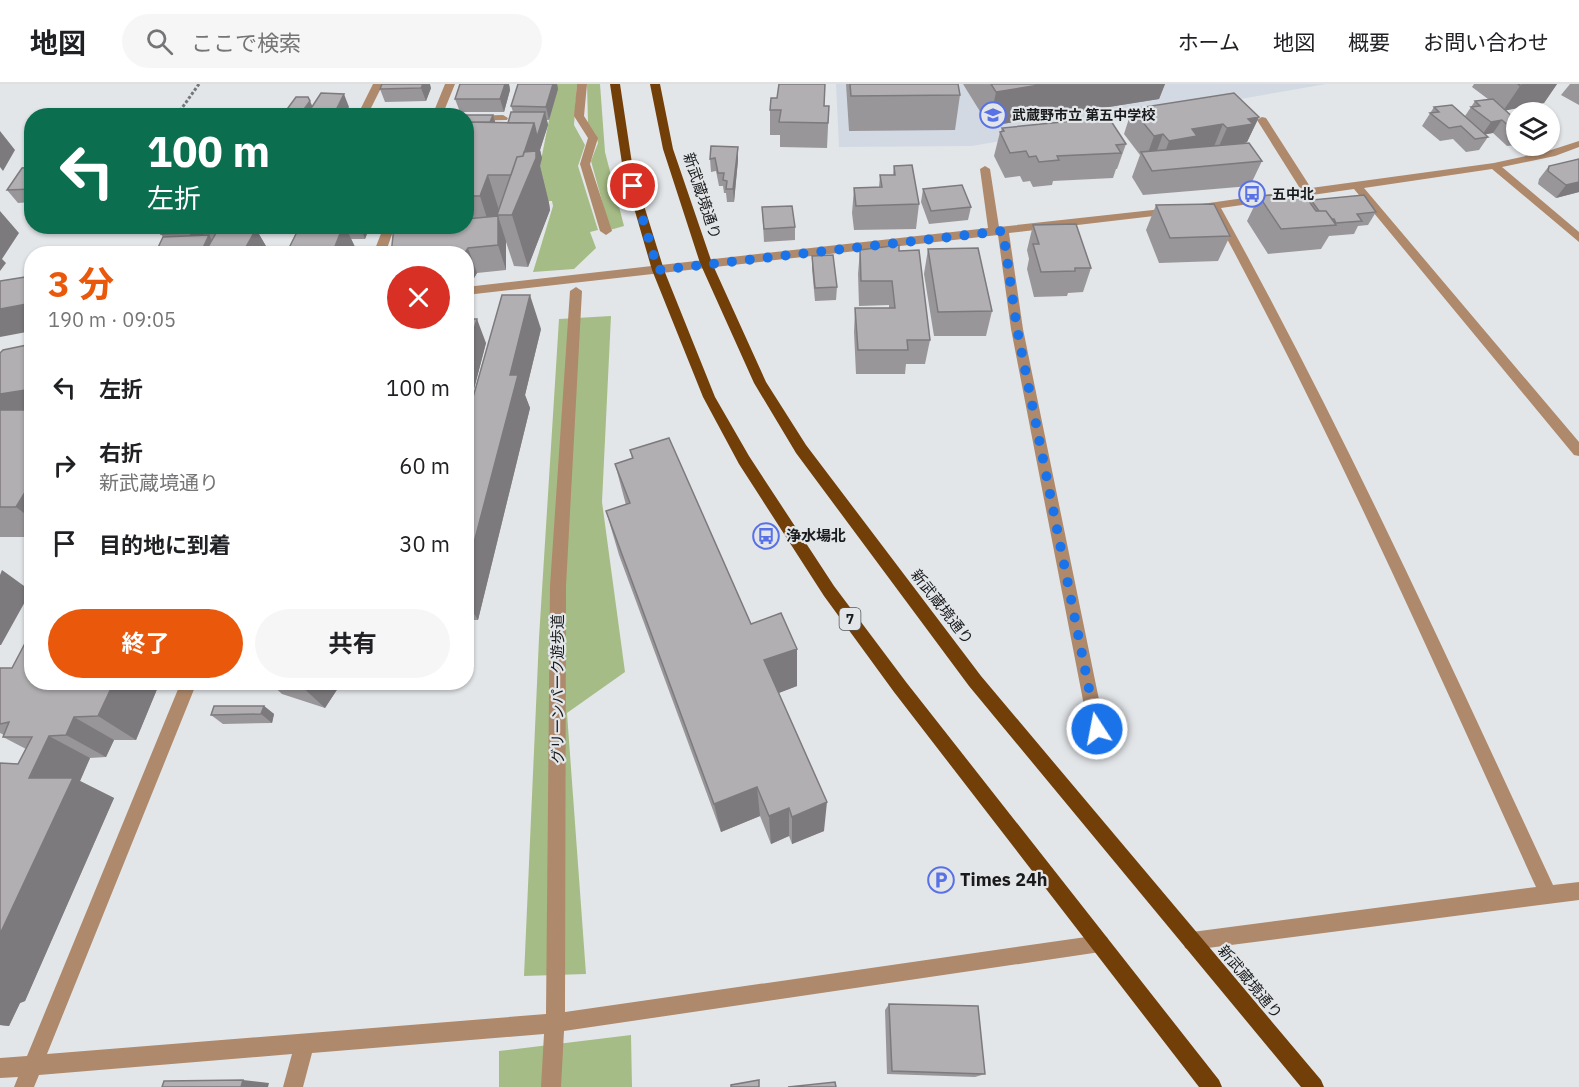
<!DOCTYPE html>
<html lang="ja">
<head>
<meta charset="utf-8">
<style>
  :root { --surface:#fff; --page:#f6f6f6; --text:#202124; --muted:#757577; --line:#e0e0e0; --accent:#ea580c }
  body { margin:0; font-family:"IBM Plex Sans","Noto Sans JP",sans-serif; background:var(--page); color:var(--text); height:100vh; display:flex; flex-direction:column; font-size:22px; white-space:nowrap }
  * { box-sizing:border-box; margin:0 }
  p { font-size:20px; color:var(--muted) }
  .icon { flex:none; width:33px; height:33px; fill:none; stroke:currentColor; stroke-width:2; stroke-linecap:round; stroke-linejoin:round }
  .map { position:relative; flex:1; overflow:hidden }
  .panel { position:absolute; left:24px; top:162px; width:450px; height:444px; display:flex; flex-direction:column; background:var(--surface); border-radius:24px; box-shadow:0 2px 4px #0004 }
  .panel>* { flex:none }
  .guide { position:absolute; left:24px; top:24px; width:450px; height:126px; border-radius:24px; box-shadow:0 2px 4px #0004; background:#0b6e4f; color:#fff; overflow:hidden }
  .buttons { position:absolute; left:1506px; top:18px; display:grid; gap:12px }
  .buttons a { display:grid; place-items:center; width:54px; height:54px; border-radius:50%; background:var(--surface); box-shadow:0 2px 4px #0004; font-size:30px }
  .pin { position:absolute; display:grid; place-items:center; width:51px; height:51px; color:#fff; margin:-26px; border:3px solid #fff; border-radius:50%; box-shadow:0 2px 6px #0007 }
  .me { position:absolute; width:66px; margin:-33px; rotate:349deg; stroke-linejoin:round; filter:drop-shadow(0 0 4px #0008) }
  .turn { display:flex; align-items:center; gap:21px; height:126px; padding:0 24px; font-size:27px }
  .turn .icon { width:78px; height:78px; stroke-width:2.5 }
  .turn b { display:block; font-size:42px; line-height:51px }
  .round { display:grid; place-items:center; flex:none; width:63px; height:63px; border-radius:32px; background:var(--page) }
  .head { display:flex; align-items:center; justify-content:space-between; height:102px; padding:0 24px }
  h1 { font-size:36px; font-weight:700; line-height:45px; color:var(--accent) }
  .cta { display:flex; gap:12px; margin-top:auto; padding:12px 24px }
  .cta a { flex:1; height:69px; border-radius:36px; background:var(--accent); color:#fff; font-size:24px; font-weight:700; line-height:69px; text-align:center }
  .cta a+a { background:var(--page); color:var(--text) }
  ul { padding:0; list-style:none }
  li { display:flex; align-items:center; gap:18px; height:78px; padding:0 24px }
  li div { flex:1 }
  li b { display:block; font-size:22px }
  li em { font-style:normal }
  header { display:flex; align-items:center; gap:36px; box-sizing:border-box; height:84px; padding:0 30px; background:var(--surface); border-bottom:2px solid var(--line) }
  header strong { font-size:28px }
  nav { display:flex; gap:33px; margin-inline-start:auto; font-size:21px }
  .search { width:420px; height:54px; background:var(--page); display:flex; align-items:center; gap:15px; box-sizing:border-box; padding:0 21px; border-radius:33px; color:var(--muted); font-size:22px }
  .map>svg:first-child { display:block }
</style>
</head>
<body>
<header>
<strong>地図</strong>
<div class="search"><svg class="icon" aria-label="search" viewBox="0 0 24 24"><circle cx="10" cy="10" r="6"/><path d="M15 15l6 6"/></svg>ここで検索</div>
<nav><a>ホーム</a><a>地図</a><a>概要</a><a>お問い合わせ</a></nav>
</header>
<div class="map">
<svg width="1579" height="1003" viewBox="0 0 1579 1003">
  <rect width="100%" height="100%" fill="#e3e6e9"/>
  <!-- built -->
  <path fill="#d2d9e3" d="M836 0H1326L972 62 839 63Z"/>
  <!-- green -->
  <path fill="#a6bc86" d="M556 0H577L574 41 585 61 578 82 598 146 590 148 596 164 574 185 533 188 553 122 552 117H533Z
    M587 0H600L605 68 624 142 610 146 591 77 598 59 596 51 588 39Z
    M611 232 602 418 625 588 567 629 586 890 524 892 539 554 559 235Z
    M631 951 632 1003H499V967Z"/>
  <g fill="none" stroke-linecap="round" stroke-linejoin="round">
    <!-- path -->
    <path stroke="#747678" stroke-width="3" stroke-dasharray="3 2" stroke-linecap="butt" d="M177 31 199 0"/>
    <!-- minor -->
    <path fill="#af896b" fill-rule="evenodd" d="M373 0H383L367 32H357Z
      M445 0H455L442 32H432Z
      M577 0H587L584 32 598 54 590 80 612 147 606 151 600 147 580 80 588 54 574 32Z
      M503 31 508 34 507 36 466 37V32H464Z
      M1262 33 1266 34 1311 104 1494 79 1548 67 1579 57V63L1555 72 1502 83 1579 148V158L1492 85 1364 104 1579 358V372L1574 371 1354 105 1221 124C1343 344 1447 573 1553 801L1579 798V816L1192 866 1185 864 1183 857 1185 850 1192 848 1536 803C1432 575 1331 346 1211 125L1195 127 1190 124 1195 121 1301 106 1257 36Z
      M985 82 990 85 999 143 1171 124 1177 127 1171 130 1009 149 1023 245 1105 645 1103 650 1080 666 1074 664 1072 658 1074 652 1088 642 1011 245 998 151 466 211V203L988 144 980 85Z
      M384 142H395L385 170H373Z
      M576 203 582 207 566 502 565 928 1100 851 1107 853 1109 860 1107 867 564 947 561 1003H541L544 950 312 969 303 1003H283L292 970 39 991 34 1003H14L18 993 0 994V974L27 972 181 598H197L47 970 546 930 550 502 570 207Z"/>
    <!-- major -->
    <path fill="#733f08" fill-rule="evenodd" d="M610 0H620L633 86 664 186 715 313 749 372 834 502 906 598 1219 996 1222 1003H1199L894 608 824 512 739 380 703 313 652 186 623 86Z
      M650 0H660L673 65 712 179 766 298 806 361 981 592 1321 996 1324 1003H1301L969 602 796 369 754 299 700 179 663 65Z"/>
  </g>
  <!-- wall -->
  <path fill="#99969a" d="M460 0H509L510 6 504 28H460L455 15Z
    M518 0H557L558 5 549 36H547L548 41 540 66 542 74 540 82 549 119 550 126 528 183 514 182 497 131 499 126 496 132H498L506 157V186L477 189 474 194 466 195V32L493 31 495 38 508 39 513 28 511 22Z
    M825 0 824 22H829L827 64 780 63V51H770V26L777 14Z
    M846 0H958L960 11 955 46 849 47Z
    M963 0H1165L1159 15 989 42Z
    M1474 0H1557L1544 19 1506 26 1516 36V61L1507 62 1493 49 1484 50 1488 53 1479 66 1466 68 1453 55 1440 57 1422 42 1434 23 1465 32 1475 17 1488 15 1472 3Z
    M1570 0H1579V21L1561 11Z
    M431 4 426 17 385 18 380 5Z
    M1132 25 1259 33 1247 58 1245 59 1262 77 1250 102 1143 111 1132 93 1140 71 1124 50Z
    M1002 44 1126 60 1117 85H1116L1113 94 1053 97 1052 101 1033 103 1030 97 1023 98 1020 92 1005 94 994 72 1000 48 1001 47Z
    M738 63V76L734 118H727L726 109H724L723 102H719L716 87 711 88 710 75Z
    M1579 75V108L1556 114 1538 100 1539 95 1549 82Z
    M894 82 919 120 916 145 854 146 852 129 854 104 879 103 880 91H893Z
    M32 83V118L18 119 7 106Z
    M923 105 971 123 968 136 929 140 921 118Z
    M1259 112 1310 118 1311 116 1376 128 1368 141 1358 142 1354 150 1329 152 1321 165 1268 170 1247 137Z
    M1156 121 1230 152 1218 177 1159 179 1146 146Z
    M762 123 795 143V156L764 158Z
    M1033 141 1091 184 1083 208 1068 209 1067 212 1034 213 1027 185 1029 175 1027 166Z
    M165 142H228L227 144 256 145 270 169 163 153 161 150Z
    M300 142H370L365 155H351L356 165Z
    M928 165 992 227 986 252H934L924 190Z
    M860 166 899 167 930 256 925 280H906L905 290H856L854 248 855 224H889V221L859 222 858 190Z
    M812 172 837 203 836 216 815 217 812 185Z
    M466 235 486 259 474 305H466Z
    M541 245 525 311 530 324 478 536H466V338Z
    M32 260V453H0V269Z
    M630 366 751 540 797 565V602L778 609 824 747 792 760 789 752 771 760 760 732 721 748 619 471 606 427 626 421 615 380 632 374Z
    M0 584 32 598H160L136 656H114L106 673 90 674 80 697 114 714 25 917 20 919 9 942 0 941V679L18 680 26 665 3 653 4 651 0 649Z
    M269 598H342L325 624 282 610Z
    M264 622 274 630 272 639 223 640 211 631Z
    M889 920 985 990 975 993 887 990 885 926Z"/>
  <!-- shaded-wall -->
  <path fill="#7d7a7d" d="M423 0H430L431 4 426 17 421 4Z
    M505 0H509L510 6 504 28 500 15Z
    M553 0H557L558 5 549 36 546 23Z
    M1045 0H1165L1159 15 989 42 996 8Z
    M1531 0H1557L1544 19 1503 27 1520 2Z
    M344 10 349 23 345 32H333Z
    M310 17 316 30 315 32H299Z
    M545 28 548 41 540 66 542 74 540 82 549 119 550 126 528 183 512 131 516 91 534 39Z
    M493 31 497 44 483 55Z
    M1259 33 1247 58 1216 69 1227 44 1248 35Z
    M1502 36 1493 49 1482 51 1491 38Z
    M1223 40 1213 65 1160 82 1169 57 1192 45Z
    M0 47 15 66 3 87 0 83Z
    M1163 50 1154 75 1145 77 1154 52Z
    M738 63V76L734 118 733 105Z
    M488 91 499 126 491 147 480 112Z
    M1579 98V108L1556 114 1566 101Z
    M0 127 19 149 2 175 6 179 0 187Z
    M498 132 506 157V186L498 161Z
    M193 142H208L202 143 205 148 197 162 189 149Z
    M228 142 222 156 214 143Z
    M343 142H345L356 165 354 170H332Z
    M360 142H370L365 155Z
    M256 145 270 169V170H242Z
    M209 151 217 164 214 170H200Z
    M468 164 477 189 474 194 466 174V170L465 169Z
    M530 211 541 245 525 311 530 324 478 536 466 517V489L510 291Z
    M32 219V247L0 253V225Z
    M477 235 486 259 474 305 466 286V274Z
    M32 305V333L0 338V310Z
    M32 397V435L16 423Z
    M2 486 31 507 1 561H0V491Z
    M797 565V602L766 614 764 576Z
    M114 598H160L136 656 98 632Z
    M299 598H342L325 624 298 599Z
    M264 622 274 630 272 639 261 630Z
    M74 633 114 656 106 673 66 651Z
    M49 652 90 674 80 697 114 714 25 917 20 919 9 942 0 941V850L29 694Z
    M757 703 760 732 721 748 714 720Z
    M827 718 824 747 792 760V733Z
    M789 724V752L771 760 769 732Z
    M243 996 269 999 268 1003H241Z"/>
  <!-- building -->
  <path fill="#b2afb3" stroke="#7d7a7d" stroke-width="1.5" d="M382 0H423L421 4 380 5Z
    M460 0H505L500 15H455Z
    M518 0H553L546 23 511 22Z
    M779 0H825L824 22H829L828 39 779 38 781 26H770L771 14H777Z
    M850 0H958L960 11 851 12Z
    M991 0H1045L996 8Z
    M1518 0H1531L1520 2Z
    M321 9 344 10 333 32H306Z
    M1234 9 1259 33 1248 35 1253 40 1227 44 1223 40 1192 45 1197 52 1169 57 1163 50 1154 52 1132 25Z
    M296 13H308L310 17 299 32H282Z
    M1493 15 1516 36V49L1502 36 1491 38 1471 23 1480 22 1475 17Z
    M1452 21 1488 53 1475 55 1461 42 1449 44 1430 29 1439 28 1434 23Z
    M511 28H545L537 53 534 39H508Z
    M64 29 63 32H45V31Z
    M239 30 274 31 238 32Z
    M451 31H493L490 38H466V32H451Z
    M1103 34 1106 37H1111L1126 60 1116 61 1121 69 1057 72 1059 76 1039 78 1036 72 1029 73 1026 67 1010 69 1000 48 1004 47 1002 44Z
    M466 38 534 39 523 72 517 73 511 91H488L480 112H466Z
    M1249 59 1262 77 1152 87 1141 68Z
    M711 62 738 63 733 105H726L727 97 723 96 724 89H718L715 74 710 75Z
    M536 67V74L512 131H497L517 73 523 72 524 68Z
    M1579 75V98L1566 101 1548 87 1549 82Z
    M912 81 919 120 856 122 854 104 882 103 880 91H895L894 82Z
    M32 83V105L7 106 22 84Z
    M962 101 971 123 931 127 923 105Z
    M1303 109 1316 127H1326L1336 141 1281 145 1259 112Z
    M1364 111 1376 128 1357 130 1362 137 1336 139 1334 135H1332L1326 127H1319L1311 116Z
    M1214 120 1230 152 1170 154 1156 121Z
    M792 122 795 143 764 145 762 123Z
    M498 132V161L468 164 464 170H391L394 143 466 142V135Z
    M1076 140 1091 184H1075V187L1041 188 1033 160H1039L1033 141Z
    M165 142H193L189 149 161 150Z
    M300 142H343L332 170H286Z
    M219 144 256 145 242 170H204Z
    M209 151 200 170H155L163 153Z
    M899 161V167L919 166 930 256H907L908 266H858L855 224H895L892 197H861L860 166Z
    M978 164 992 227 938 228 928 165Z
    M833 171 837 203 815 204 812 172Z
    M32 192V219L0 225V197Z
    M502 211H530L510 291H518L466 489V338Z
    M466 235H477L466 274Z
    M32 260V305L0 310V269L3 266Z
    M0 326H32V397L16 423H0Z
    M669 354 751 540 781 529 797 565 764 576 827 718 792 733 789 724 769 732 757 703 714 720 606 427 630 419 615 380 633 374 630 366Z
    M32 546V598H114L98 632 74 633 66 651 49 652 29 694H73L0 850V679L18 680 32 653H3L9 638 0 640V584H12Z
    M214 622H264L261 630 211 631Z
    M889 920 978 922 985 990 892 987Z
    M243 996 241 1003H162L164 997Z
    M759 996V1003H731V1001Z
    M835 998 836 1003H788Z"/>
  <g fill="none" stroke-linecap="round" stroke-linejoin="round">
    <!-- route -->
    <path stroke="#1a73e8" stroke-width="10" stroke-dasharray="0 18" d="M633 102 658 186 1003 147 1017 245 1097 645"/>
  </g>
  <!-- icons -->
  <defs>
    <g id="school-ring" transform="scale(1.35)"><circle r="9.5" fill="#e3e6e9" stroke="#5971e7" stroke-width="1.5"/><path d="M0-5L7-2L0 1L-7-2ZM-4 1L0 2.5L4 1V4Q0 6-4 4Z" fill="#5971e7"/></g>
    <g id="bus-ring" transform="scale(1.35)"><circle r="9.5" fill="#e3e6e9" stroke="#5971e7" stroke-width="1.5"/><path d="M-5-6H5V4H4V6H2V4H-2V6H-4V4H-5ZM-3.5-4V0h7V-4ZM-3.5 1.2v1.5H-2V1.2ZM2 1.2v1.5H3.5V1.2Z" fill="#5971e7"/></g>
    <g id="parking-ring" transform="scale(1.35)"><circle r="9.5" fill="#e3e6e9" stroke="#5971e7" stroke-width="1.5"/><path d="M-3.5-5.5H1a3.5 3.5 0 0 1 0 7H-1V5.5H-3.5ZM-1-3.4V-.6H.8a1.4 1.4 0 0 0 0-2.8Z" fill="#5971e7"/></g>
  </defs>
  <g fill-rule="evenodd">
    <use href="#school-ring" x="993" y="31"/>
    <use href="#bus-ring" x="1252" y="110"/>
    <use href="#bus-ring" x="766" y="452"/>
    <use href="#parking-ring" x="941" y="796"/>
  </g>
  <g text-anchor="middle" stroke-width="4.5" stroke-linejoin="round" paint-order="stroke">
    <!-- far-poi labels -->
    <g font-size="14" font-weight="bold" fill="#191a1b" stroke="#e3e6e9" text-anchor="start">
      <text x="1012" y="36">武蔵野市立 第五中学校</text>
      <text x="1272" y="115">五中北</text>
    </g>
    <!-- shield labels -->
    <rect fill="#e3e6e9" stroke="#565759" stroke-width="1.5" x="839.5" y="524" width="21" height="22" rx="4.5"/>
    <g font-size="14" font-weight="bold" fill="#191a1b">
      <text x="850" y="540">7</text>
    </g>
    <!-- street labels -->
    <g font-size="15" fill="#191a1b" stroke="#e3e6e9">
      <text transform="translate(702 112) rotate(72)" y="5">新武蔵境通り</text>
      <text transform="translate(942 523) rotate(52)" y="5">新武蔵境通り</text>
      <text transform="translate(558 605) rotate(-90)" y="5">グリーンパーク遊歩道</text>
      <text transform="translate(1250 898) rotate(50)" y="5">新武蔵境通り</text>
    </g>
    <!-- poi labels -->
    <g font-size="15" font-weight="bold" fill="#191a1b" stroke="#e3e6e9" text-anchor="start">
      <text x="786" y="457">浄水場北</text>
    </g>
    <!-- near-poi labels -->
    <g font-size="18" font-weight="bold" fill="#191a1b" stroke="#e3e6e9" text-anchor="start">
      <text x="960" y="802">Times 24h</text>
    </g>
  </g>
</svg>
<div class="buttons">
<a><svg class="icon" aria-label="layers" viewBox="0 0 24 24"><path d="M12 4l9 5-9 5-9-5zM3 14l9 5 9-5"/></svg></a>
</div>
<div class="pin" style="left:633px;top:102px;background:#d93025"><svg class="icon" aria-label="arrive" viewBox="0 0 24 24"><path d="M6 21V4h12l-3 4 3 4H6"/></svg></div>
<svg class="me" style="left:1097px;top:645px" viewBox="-20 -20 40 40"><circle r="17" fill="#1a73e8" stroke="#fff" stroke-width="3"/><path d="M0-11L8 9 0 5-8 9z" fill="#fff"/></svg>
<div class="guide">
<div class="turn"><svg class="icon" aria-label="left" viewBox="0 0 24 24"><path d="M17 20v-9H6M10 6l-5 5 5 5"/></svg><div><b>100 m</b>左折</div></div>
</div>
<section class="panel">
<div class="head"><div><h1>3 分</h1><p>190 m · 09:05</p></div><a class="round" style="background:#d93025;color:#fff"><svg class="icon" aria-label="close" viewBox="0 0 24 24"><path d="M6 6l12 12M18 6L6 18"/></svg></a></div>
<ul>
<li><svg class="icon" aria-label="left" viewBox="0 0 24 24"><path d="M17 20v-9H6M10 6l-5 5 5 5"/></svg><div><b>左折</b></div><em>100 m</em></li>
<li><svg class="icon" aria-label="right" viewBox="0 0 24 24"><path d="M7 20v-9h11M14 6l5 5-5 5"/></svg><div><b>右折</b><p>新武蔵境通り</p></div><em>60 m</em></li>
<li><svg class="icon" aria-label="arrive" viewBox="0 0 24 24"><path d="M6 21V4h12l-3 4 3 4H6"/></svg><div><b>目的地に到着</b></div><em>30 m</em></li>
</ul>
<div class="cta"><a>終了</a><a>共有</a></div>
</section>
</div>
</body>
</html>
